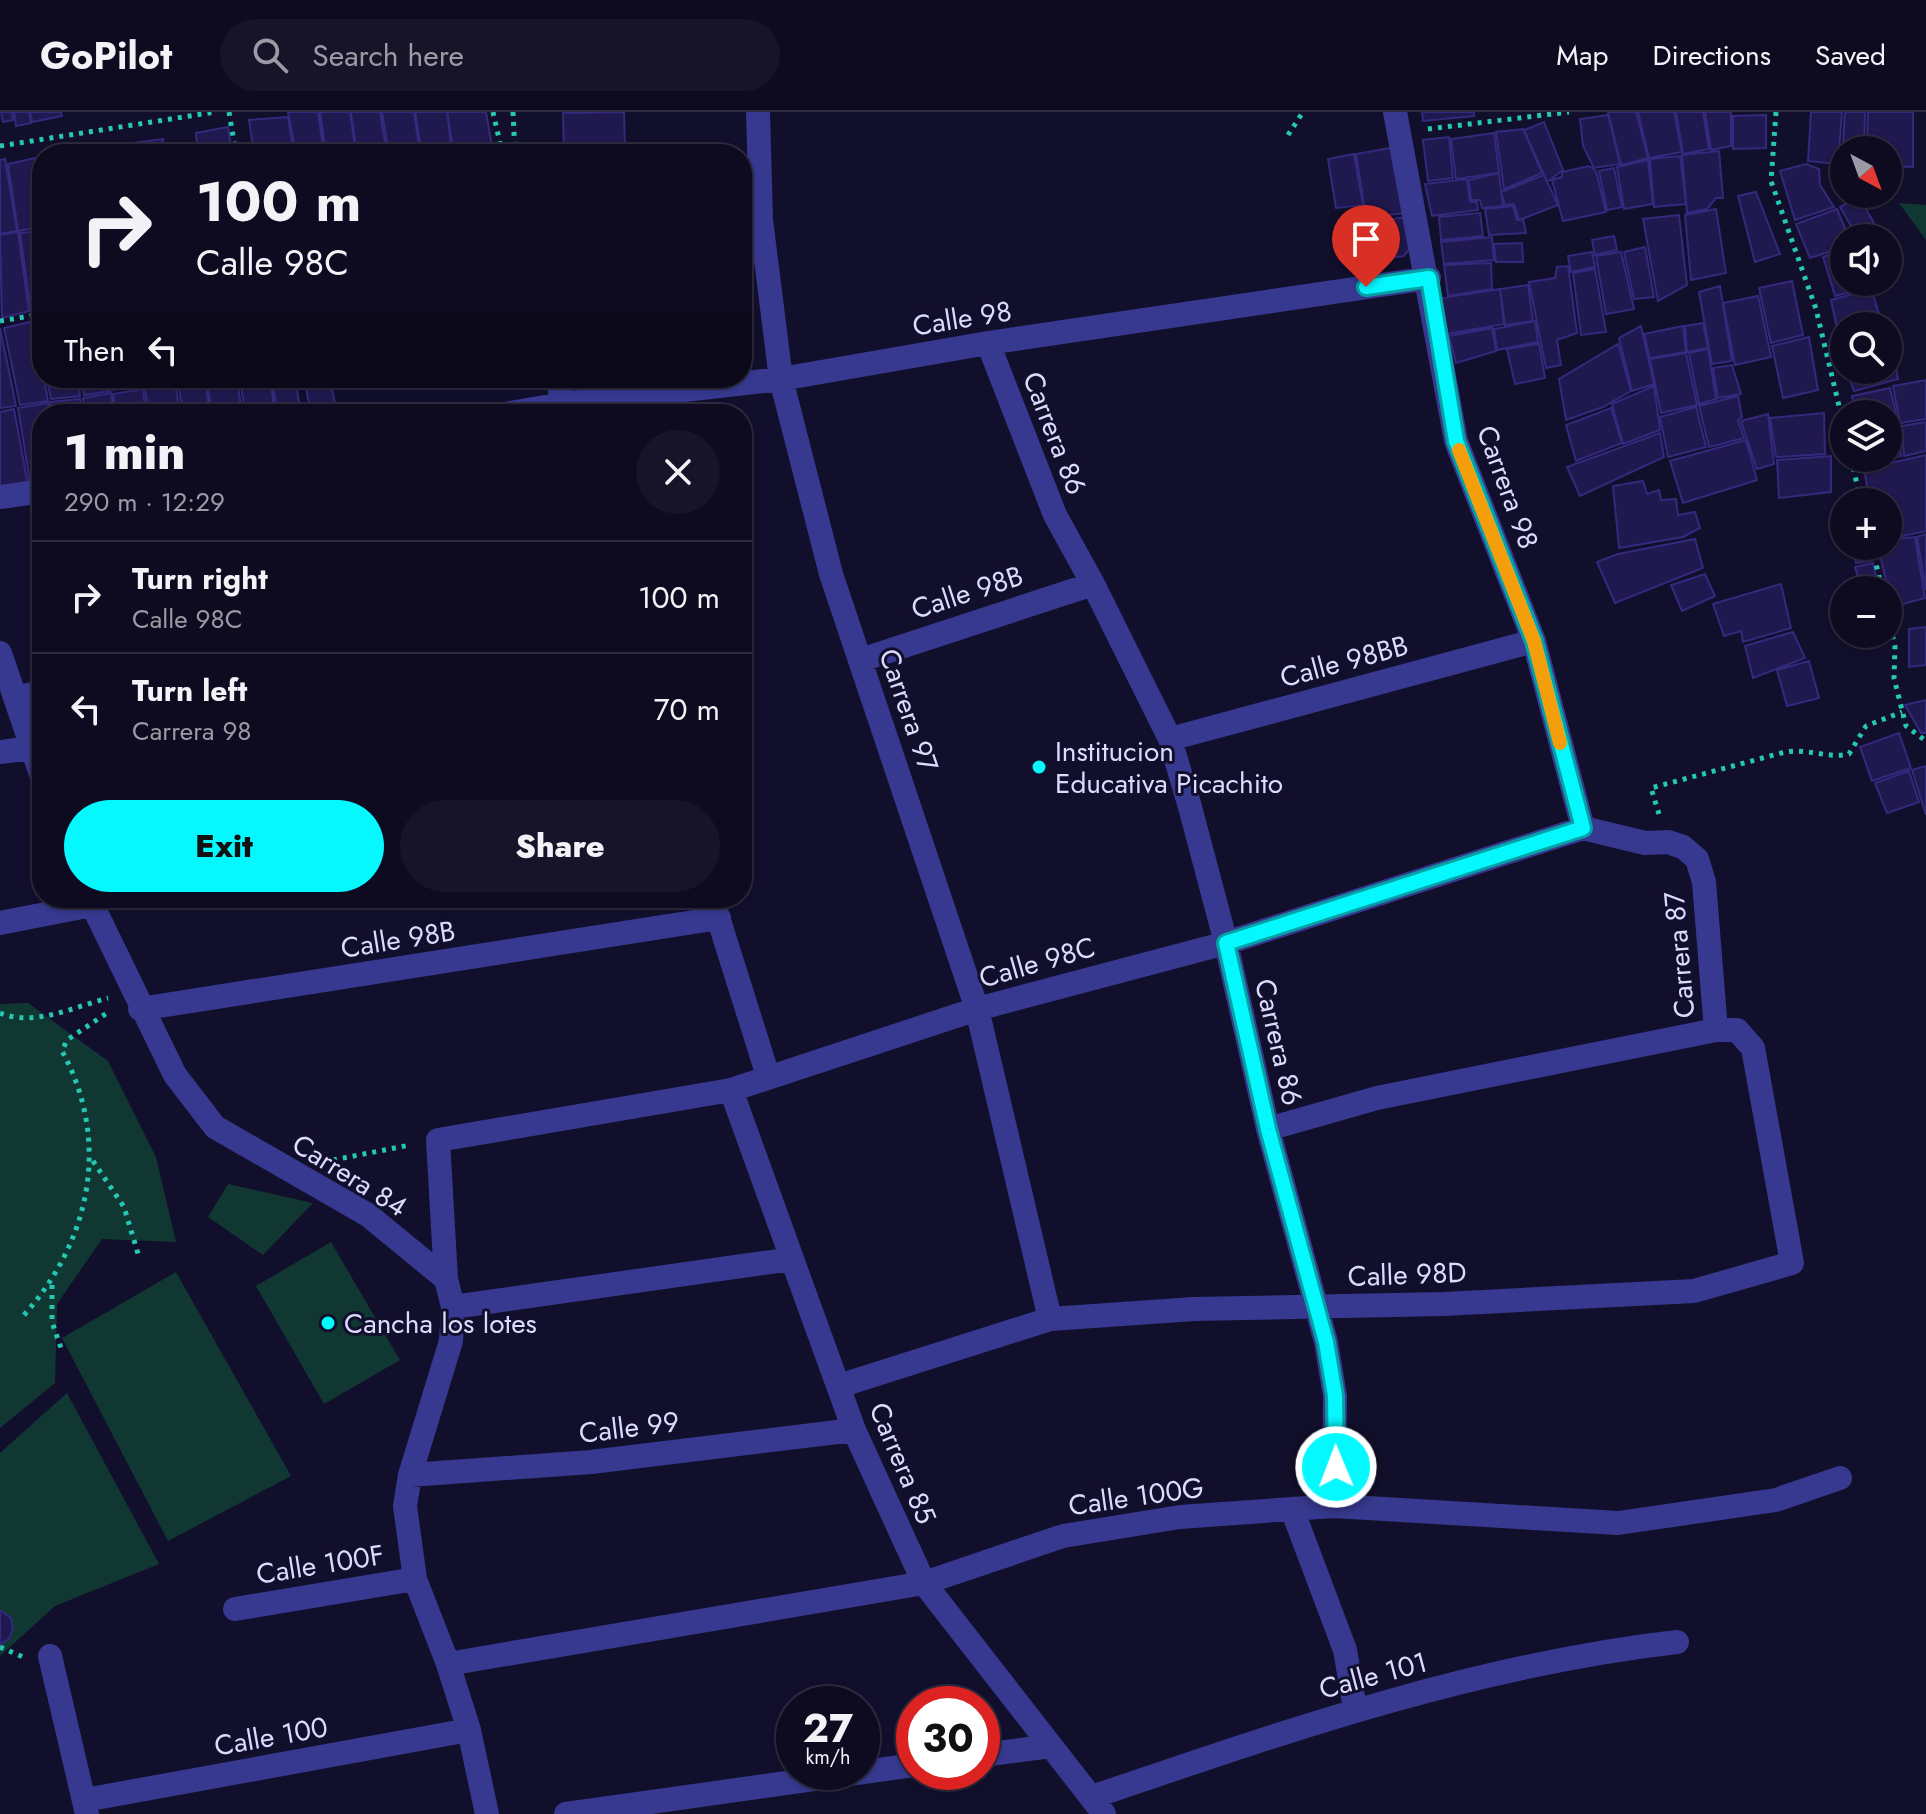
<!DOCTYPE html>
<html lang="en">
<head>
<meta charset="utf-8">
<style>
  :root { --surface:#0e0b21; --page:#17142a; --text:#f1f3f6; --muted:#9b9ba5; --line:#2e2b3f; --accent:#06f8ff }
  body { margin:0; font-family:Jost,sans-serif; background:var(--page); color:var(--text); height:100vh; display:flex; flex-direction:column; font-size:30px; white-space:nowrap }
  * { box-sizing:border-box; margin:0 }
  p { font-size:26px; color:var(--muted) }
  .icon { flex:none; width:44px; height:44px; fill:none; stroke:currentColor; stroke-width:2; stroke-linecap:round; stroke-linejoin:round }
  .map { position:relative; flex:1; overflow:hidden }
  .side { position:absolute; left:32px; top:292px; width:720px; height:504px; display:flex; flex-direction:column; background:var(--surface); border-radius:32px; box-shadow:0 2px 6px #0004,0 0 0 2px var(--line) }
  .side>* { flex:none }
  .banner { position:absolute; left:32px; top:32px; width:720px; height:244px; border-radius:32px; box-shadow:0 2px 6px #0004,0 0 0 2px var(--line); background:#0e0b21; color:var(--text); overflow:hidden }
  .needle { width:52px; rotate:139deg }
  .controls { position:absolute; left:1830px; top:24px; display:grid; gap:16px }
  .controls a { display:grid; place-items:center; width:72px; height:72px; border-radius:50%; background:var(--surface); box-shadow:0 2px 6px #0004,0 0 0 2px var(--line); font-size:40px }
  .speed { position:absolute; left:776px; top:1574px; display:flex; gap:16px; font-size:40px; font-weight:700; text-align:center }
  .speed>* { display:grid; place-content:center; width:104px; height:104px; border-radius:50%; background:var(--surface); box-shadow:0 2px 6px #0004,0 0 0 2px var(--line); line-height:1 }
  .speed small { font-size:20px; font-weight:400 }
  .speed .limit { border:12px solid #d22; background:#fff; color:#111 }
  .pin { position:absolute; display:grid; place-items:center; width:68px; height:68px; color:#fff; margin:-82px -34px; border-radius:50% 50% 50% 0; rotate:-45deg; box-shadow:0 0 8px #0007 }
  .pin .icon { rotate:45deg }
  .me { position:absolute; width:88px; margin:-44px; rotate:359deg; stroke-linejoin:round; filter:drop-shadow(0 0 6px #0008) }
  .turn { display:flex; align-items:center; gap:28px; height:168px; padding:0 32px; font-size:36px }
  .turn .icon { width:104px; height:104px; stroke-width:2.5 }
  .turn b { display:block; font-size:56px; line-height:68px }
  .then { display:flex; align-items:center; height:76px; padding:0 32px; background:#0003; gap:16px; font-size:30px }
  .round { display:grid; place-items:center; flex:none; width:84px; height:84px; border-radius:42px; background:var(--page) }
  .head { display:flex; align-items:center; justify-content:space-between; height:136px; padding:0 32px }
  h1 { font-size:48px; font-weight:800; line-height:60px }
  .primary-button { display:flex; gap:16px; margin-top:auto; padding:16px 32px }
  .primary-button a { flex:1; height:92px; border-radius:48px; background:var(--accent); color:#111; font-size:32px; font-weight:800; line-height:92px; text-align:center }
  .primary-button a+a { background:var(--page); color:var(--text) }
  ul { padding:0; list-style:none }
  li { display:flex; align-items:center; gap:24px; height:112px; padding:0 32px; border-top:2px solid var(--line) }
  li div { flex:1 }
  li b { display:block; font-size:30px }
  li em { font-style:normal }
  header { display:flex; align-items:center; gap:48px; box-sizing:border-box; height:112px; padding:0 40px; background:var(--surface); border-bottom:2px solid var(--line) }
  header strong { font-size:38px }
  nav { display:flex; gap:44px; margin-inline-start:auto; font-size:28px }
  .search { width:560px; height:72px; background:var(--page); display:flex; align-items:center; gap:20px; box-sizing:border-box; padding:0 28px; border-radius:44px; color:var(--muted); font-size:30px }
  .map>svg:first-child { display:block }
</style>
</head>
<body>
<header>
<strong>GoPilot</strong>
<div class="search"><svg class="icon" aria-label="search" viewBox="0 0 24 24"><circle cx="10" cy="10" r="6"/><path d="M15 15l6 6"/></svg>Search here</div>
<nav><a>Map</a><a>Directions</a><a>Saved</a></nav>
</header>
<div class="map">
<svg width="1926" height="1702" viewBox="0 0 1926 1702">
  <rect width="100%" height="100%" fill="#120f2c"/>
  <!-- green -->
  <path fill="#113733" d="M1899 91 1926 93V128Z
    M28 891 108 949 156 1045 176 1130 102 1127 57 1192 55 1271 0 1316V892Z
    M228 1072 313 1091 263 1143 208 1105Z
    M331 1130 400 1248 324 1292 256 1174Z
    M176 1160 291 1364 168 1429 62 1226Z
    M67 1281 159 1452 55 1494 0 1544V1341Z"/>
  <!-- building -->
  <path fill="#20194f" stroke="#34297d" stroke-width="2" d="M1 0H12L13 8 3 10Z
    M14 0H29L31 11 16 14Z
    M30 0H61L62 4 32 10Z
    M288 0H318L324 42H296Z
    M320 0H350L356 42H326Z
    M351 0H380L386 37 357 42Z
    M382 0H414L420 42H389Z
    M415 0H447L452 42H422Z
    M447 0H486L493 40 454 42Z
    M624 0 625 37 564 38 563 1Z
    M1422 0H1474V4L1423 9Z
    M1608 0H1636L1648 46 1621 53Z
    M1638 0H1674L1682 40 1649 46Z
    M1676 0H1703L1709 37 1683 42Z
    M1705 0H1731V34L1711 38Z
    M1811 0H1842L1838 52 1808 49Z
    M1845 0H1865L1864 38H1844V49L1842 48Z
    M1868 0H1913V55L1888 54V38H1867Z
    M1608 3 1620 52 1594 56 1583 34 1580 7Z
    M1766 3V36L1733 37V4Z
    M288 5 294 42H254L249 8Z
    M1544 10 1563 58 1547 70 1524 18Z
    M228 15 232 42H198L196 21Z
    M1523 17 1542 61 1504 77 1496 20Z
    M1494 21 1499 61 1456 67 1451 27Z
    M1449 25 1453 66 1428 69 1423 28Z
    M163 27 165 42H117L116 33Z
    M510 32 512 42H489L494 41V35Z
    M113 33 114 42H72V39Z
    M1396 35 1407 101 1366 105 1356 42Z
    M1719 39 1723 86H1716L1707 97 1687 101 1682 43Z
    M1354 42 1363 93 1336 96 1328 47Z
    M42 43V78L38 44Z
    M1680 44 1686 92 1654 95 1650 47Z
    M35 46 42 115 18 119 8 52Z
    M5 47 17 119 0 122V48Z
    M1648 48 1653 92 1624 97 1617 55Z
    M1806 52 1819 57 1820 73 1834 95 1795 108 1780 59Z
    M1589 54 1596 59 1606 100 1563 109 1552 68 1562 65V60Z
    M1614 56 1622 95 1607 98 1599 59Z
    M1499 61 1503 94 1482 96 1480 88H1471L1469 68Z
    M1544 63 1558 93 1519 108 1514 92 1505 93 1501 80Z
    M1467 67 1470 90H1477L1478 98 1432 104 1425 72Z
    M1756 80 1780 142 1755 150 1738 84Z
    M1859 85 1878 118 1865 126H1858L1840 95Z
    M1513 94 1517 108 1523 107 1526 121 1489 123 1485 97Z
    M1716 97 1726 161 1691 168 1685 103Z
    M1837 97 1849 126H1844V135L1810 146 1796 112Z
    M1480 101 1483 124 1441 128 1439 105Z
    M1679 103 1687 173 1658 189 1643 107Z
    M1406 105 1410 136 1404 144 1373 148 1368 110Z
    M42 119V197L31 199 20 121Z
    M18 120 29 199 2 206 0 123Z
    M1614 124 1617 138 1595 143 1592 128Z
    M1492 125 1494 148 1444 152 1441 130Z
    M1522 131 1523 150H1496L1494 132Z
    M1645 135 1654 185 1634 187 1624 140Z
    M1844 138V170H1867L1869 175 1835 184 1823 145Z
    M1592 140 1595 155 1571 160 1568 144Z
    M1621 140 1634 197 1606 202 1596 144Z
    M1491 151 1492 177 1448 184 1444 153Z
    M1568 154 1577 221 1557 228 1561 253 1546 256 1529 170 1555 166 1557 155Z
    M1595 157 1606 220 1581 223 1573 161Z
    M1792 169 1803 223 1771 231 1759 176Z
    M1528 173 1533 209 1505 213 1500 177Z
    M1720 174 1732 249 1712 252 1699 180Z
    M1500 177 1504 212 1447 222 1441 186Z
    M1871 177 1883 214H1844V224L1839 226 1831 188Z
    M1758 184 1771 245 1735 253 1723 191Z
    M34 209 48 289 20 293 4 216Z
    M42 209V240L36 210Z
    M1535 209 1538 230 1497 238 1494 217Z
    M1703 211 1708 236 1687 240 1685 214Z
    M1641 214 1654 272 1632 279 1619 226Z
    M1683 214 1686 240 1650 246 1644 222Z
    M0 216 16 294 0 296Z
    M1492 216 1496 239 1456 251 1449 224Z
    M1888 218 1894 240 1888 241Z
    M1809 225 1818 278 1783 286 1772 234Z
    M1844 227V253L1838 228Z
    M1539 232 1545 266 1515 272 1507 237Z
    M1618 232 1631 279 1603 295 1566 308 1559 267Z
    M1708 237 1716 287 1699 292 1689 241Z
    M1686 241 1697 293 1661 301 1650 247Z
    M1894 243 1898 267 1854 279 1846 258H1888V244Z
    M1732 253 1741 282 1718 286 1713 256Z
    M47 266H78L80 284 51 287Z
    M81 266H108L110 279 84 283Z
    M109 266H144L145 274 112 278Z
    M147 266H174L175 269 149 273Z
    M205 266 210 302H183L178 270Z
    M237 266 242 302H212L207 268Z
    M240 266H270L275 302H245Z
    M272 266H295L301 302H277Z
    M304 266H330L337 302H311Z
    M1926 268V307L1900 311 1893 274Z
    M175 272 180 302H149L145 277Z
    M1654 274 1660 318 1623 332 1612 292Z
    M1890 276 1898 310 1888 312V302H1856L1852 284Z
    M143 277 146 302H116L113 282Z
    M111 281 114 302H85L83 286Z
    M1738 284 1742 305 1738 308 1744 326 1709 335 1699 294Z
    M80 287 82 302H52L50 290Z
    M48 291 50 302H42V374L31 376 18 296Z
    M1696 295 1706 335 1668 345 1660 305Z
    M1611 296 1622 331 1576 349 1566 313Z
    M14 297 28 373 0 377V300Z
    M1824 301 1825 342 1776 345 1770 306Z
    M1768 302 1774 352 1757 357 1741 309Z
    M1926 310V339L1904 344 1902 314Z
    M1898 313 1901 344 1865 353 1864 346H1888V315Z
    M1660 321 1664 345 1580 384 1567 355Z
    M1746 328 1757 368 1683 391 1670 349Z
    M1926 343V419L1888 427V390L1869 385 1864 357Z
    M1831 344V380L1779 386 1777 348Z
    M1643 369 1647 382 1659 378 1661 388 1676 387 1678 403 1695 400 1700 416 1683 425 1619 436 1613 374Z
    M42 384V443L34 386Z
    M1926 422V478L1917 425Z
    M1915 425 1925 486 1892 495 1878 434H1888V428Z
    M1695 427 1703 456 1615 491 1597 450 1618 442Z
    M1852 434H1868L1871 449 1856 451Z
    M1873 451 1878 474 1862 478 1855 455Z
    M1705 462 1715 484 1682 499 1671 473Z
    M1781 472 1791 516 1743 530 1741 519 1724 524 1713 492Z
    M1844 487V518L1836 489Z
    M1926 515V553L1909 555V517Z
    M1793 520 1805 546 1753 566 1745 534Z
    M1809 549 1819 586 1787 594 1777 558Z
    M1926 588V621H1921L1905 593Z
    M1899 621 1911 656 1872 669 1860 635Z
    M1926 654V703L1912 658Z
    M1909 659 1919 690 1887 701 1875 671Z
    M0 1498 11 1506 13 1517 9 1527 0 1532Z"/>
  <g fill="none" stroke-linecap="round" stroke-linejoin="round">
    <!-- path -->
    <path stroke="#25c8b2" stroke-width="5" stroke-dasharray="4 6" stroke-linecap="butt" d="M229 0 236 42
      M493 0 500 31
      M513 0 515 42
      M1776 0 1771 69 1816 197 1844 315
      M1428 17 1569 0
      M1288 23 1303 0
      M0 34 215 0
      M0 209 42 202
      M1851 346 1861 390
      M1872 434 1882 478
      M1888 504 1895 535 1894 566 1906 614 1926 629
      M1659 702 1651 676 1785 640C1807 636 1829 647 1849 642L1866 614 1902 600
      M0 901C34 915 74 895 108 886
      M333 1048 410 1033
      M93 1049 124 1095 139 1145
      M52 1173V1210L61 1236
      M24 1203C91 1128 111 1029 62 939L67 928 110 899
      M0 1535 23 1545"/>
    <!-- street -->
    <path stroke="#36398f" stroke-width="24" d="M758 0 761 108 781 267 831 462 977 897 1050 1207
      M1395 0 1456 329 1534 529 1583 716
      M988 231 1055 403 1093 472 1170 627 1190 695 1226 831 1268 1017 1326 1230 1335 1284 1334 1394
      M557 266 565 302
      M505 302 562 292 781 267 988 231 1429 166
      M0 385 42 379
      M0 541 42 665
      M861 548 1093 472
      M15 586 42 580
      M1170 627 1534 529
      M0 640 31 636
      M89 786 175 963 215 1015 368 1103 446 1167 453 1195 451 1229 410 1363 405 1394 415 1467 448 1552 469 1618 487 1702
      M712 786 768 964
      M0 811 92 793
      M140 897 719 806
      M731 978 854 1318 924 1471 1104 1702
      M1268 1017 1377 986 1716 918
      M446 1167 438 1028 731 978 977 897 1226 831 1583 716 1645 731 1668 730 1683 735 1697 747 1704 770 1716 918H1737L1753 936 1792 1151 1694 1179 1443 1192 1194 1197 1050 1207 839 1274
      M453 1195 792 1147
      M410 1363 591 1350 854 1318
      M1292 1397 1345 1538 1355 1597
      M235 1497 415 1467
      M50 1544 87 1702
      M448 1552 924 1471 1063 1424 1180 1405 1334 1394 1618 1411 1776 1388 1840 1366
      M982 1643 1051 1634
      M1092 1685C1283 1620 1475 1553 1677 1530
      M85 1688 469 1618
      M566 1702 914 1653"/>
  </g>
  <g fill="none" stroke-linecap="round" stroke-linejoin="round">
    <!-- route casing -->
    <g stroke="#04a1a6" stroke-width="20">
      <path id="route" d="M1336 1355 1335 1284 1326 1230 1268 1017 1226 831 1583 716 1534 529 1456 329 1429 166 1366 175"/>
    </g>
    <!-- route -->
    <use href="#route" stroke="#06f8ff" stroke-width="14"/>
    <!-- slow -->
    <path stroke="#f59e0b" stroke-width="14" d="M1459 338 1534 529 1560 631"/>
  </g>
  <!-- markers -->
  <g fill="#06f8ff" stroke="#120f2c" stroke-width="3">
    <circle cx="1039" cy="655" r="8"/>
    <circle cx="328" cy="1211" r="8"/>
  </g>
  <g text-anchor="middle" stroke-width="6" stroke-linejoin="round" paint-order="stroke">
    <!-- street labels -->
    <g font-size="28" fill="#dcdaff" stroke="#120f2c">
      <text transform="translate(962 206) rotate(-9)" y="10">Calle 98</text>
      <text transform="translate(1055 321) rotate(69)" y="10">Carrera 86</text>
      <text transform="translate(1508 375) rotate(70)" y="10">Carrera 98</text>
      <text transform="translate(967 480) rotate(-18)" y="10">Calle 98B</text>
      <text transform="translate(1344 549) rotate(-15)" y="10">Calle 98BB</text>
      <text transform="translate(909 598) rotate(71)" y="10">Carrera 97</text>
      <text transform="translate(398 827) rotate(-9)" y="10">Calle 98B</text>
      <text transform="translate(1679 843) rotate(-95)" y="10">Carrera 87</text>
      <text transform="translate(1037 850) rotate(-16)" y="10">Calle 98C</text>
      <text transform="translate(1279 930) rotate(77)" y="10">Carrera 86</text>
      <text transform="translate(350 1063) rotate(32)" y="10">Carrera 84</text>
      <text transform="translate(1407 1162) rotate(-2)" y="10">Calle 98D</text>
      <text transform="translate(629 1315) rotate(-7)" y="10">Calle 99</text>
      <text transform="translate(903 1351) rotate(67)" y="10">Carrera 85</text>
      <text transform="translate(1136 1384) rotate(-8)" y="10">Calle 100G</text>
      <text transform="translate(320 1452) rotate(-9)" y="10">Calle 100F</text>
      <text transform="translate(1373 1563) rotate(-15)" y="10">Calle 101</text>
      <text transform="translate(271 1624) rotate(-10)" y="10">Calle 100</text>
    </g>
    <!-- poi labels -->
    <g font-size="28" fill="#dcdaff" stroke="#120f2c" text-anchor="start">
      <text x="1055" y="649">Institucion<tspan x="1055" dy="32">Educativa Picachito</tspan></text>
      <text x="344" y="1221">Cancha los lotes</text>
    </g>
  </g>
</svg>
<div class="controls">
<a><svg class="needle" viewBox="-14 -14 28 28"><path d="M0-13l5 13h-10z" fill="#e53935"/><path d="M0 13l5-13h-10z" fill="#9b9ba5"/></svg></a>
<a><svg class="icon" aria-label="sound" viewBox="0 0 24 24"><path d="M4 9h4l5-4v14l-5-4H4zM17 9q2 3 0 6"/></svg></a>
<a><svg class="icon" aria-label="search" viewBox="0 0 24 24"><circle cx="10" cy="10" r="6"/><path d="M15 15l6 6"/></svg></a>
<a><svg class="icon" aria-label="layers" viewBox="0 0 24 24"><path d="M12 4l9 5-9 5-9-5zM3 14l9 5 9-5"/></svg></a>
<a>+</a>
<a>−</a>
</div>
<div class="speed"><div>27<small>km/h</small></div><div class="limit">30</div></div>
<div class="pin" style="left:1366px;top:175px;background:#d93025"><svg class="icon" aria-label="arrive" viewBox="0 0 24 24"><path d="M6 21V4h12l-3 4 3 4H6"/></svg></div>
<svg class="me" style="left:1336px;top:1355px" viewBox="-20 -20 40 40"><circle r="17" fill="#06f8ff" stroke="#fff" stroke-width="3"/><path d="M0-11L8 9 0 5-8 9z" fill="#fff"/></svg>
<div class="banner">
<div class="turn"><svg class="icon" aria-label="right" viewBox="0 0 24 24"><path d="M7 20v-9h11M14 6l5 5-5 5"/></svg><div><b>100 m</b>Calle 98C</div></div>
<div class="then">Then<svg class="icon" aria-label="left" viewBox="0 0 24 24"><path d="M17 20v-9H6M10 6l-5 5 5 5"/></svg></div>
</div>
<section class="side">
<div class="head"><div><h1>1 min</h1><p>290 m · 12:29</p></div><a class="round"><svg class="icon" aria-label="close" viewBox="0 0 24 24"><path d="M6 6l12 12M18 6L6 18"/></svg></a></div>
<ul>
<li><svg class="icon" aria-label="right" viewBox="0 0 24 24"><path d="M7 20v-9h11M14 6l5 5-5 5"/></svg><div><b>Turn right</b><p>Calle 98C</p></div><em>100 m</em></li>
<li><svg class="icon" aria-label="left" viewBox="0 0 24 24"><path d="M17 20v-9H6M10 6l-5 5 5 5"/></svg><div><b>Turn left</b><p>Carrera 98</p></div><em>70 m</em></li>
</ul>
<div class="primary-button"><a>Exit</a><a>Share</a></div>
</section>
</div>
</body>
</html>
